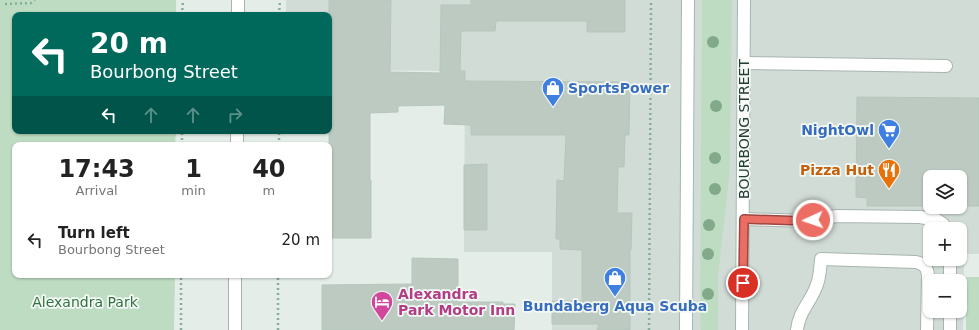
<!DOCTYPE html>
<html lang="en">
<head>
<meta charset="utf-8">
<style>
  :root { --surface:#fff; --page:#f2f2f2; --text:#222; --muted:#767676 }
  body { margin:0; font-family:"DejaVu Sans",sans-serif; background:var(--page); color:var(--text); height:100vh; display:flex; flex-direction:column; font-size:15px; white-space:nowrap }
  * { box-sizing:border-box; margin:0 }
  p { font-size:13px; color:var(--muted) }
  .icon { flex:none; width:22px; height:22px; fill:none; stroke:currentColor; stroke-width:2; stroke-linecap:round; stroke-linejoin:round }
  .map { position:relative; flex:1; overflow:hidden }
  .panel { position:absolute; left:12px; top:142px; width:320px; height:136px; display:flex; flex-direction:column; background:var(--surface); border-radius:8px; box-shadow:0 1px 3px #0004 }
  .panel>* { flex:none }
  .top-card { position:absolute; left:12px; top:12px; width:320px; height:122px; border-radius:8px; box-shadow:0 1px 3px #0004; background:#00695c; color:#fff; overflow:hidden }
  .tools { position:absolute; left:923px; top:170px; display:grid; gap:8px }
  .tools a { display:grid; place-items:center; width:44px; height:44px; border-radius:8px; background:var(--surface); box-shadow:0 1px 3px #0004; font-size:20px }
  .pin { position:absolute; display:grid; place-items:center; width:34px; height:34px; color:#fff; margin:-17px; border:2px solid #fff; border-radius:50%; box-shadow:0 1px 4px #0007 }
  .me { position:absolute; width:44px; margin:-22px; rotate:267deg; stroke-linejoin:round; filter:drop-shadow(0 0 3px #0008) }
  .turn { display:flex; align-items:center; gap:14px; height:84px; padding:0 12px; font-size:18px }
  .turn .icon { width:52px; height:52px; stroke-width:2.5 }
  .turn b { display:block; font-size:28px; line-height:34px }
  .lanes { display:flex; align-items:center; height:38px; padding:0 12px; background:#0003; justify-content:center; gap:20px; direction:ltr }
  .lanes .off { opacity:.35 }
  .eta { display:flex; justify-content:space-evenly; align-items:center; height:68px; text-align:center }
  .eta b { font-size:24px; font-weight:600; line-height:28px }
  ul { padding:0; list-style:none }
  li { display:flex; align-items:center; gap:12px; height:60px; padding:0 12px }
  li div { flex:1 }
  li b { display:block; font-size:15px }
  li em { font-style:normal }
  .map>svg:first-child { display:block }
</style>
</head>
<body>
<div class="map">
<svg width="979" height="330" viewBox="0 0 979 330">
  <rect width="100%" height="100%" fill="#e4ede7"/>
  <!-- built -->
  <path fill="#d2dcd6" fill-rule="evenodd" d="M286 0H979V254H964L963 330H552V252H464L465 71 329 70V15H286ZM930 177H960V207H930ZM930 229H960V259H930ZM930 281H960V311H930Z"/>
  <!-- green -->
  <path fill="#bedcc1" d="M0 0H176V15H15V131H176L175 145H15V275H175L174 330H0Z
    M702 0H732L730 155 729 178 718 276V330H701L700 309Z
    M966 277H979V330H966Z"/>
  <!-- building -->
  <path fill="#bccac2" stroke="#b6c6bd" d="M329 0H391L390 72 440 73 441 5H471V0H625V32H587V21H496L495 31H461L460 71H465V81L630 82 629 135H625L624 167H618L617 213H632L631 250H630V330H597L599 324H552V301H582V250L560 249V239H556L557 180 564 181 566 135H471V125L444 124 445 105 398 106V112L370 113V180H371V238H329Z
    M857 97 979 98V206H960V177H930V206H867V198L856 197Z
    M487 164V230H464V165Z
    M412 258 458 259V302H503V304H515L514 330H322V285L412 284Z"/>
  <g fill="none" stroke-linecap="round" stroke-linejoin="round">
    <!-- lane casing -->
    <g stroke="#a7b5ad" stroke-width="14">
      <path id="lane" d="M744 63 946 66
        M744 219 805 221 837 216 920 217 937 220 943 224 946 229
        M950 281V259
        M797 330C799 311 810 303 816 287 820 279 820 269 821 259L916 262C924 264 927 267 928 275L927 330
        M950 330V311"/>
    </g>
    <!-- street casing -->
    <g stroke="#a7b5ad" stroke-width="14">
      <path id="street" d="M238 15V0
        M237 145V131
        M235 330V275"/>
    </g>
    <!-- secondary casing -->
    <g stroke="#a2b8ad" stroke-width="14">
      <path id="secondary" d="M686 330 688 0
        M742 330 744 0"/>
    </g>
    <!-- path -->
    <path stroke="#86af9b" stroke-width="2.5" stroke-dasharray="2 3" stroke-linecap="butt" d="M5 4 31 3 35 0
      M182 15 183 0
      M279 15 280 0
      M182 145V131
      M279 145V131
      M181 330V275
      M278 330V275
      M649 330 651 0"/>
    <!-- lane -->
    <use href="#lane" stroke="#fff" stroke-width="12"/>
    <!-- street -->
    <use href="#street" stroke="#fff" stroke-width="12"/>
    <!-- secondary -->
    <use href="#secondary" stroke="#fff" stroke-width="12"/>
  </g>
  <!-- trees -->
  <g fill="#81a98a">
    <circle cx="713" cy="42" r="6"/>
    <circle cx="716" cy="106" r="6"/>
    <circle cx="715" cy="158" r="6"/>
    <circle cx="715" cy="189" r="6"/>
    <circle cx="709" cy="225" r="6"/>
    <circle cx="708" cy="254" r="6"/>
    <circle cx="708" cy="294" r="6"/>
  </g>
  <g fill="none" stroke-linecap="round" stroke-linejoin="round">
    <!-- route casing -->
    <g stroke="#994740" stroke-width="10">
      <path id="route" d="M743 283 744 219 805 221 813 220"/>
    </g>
    <!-- route -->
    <use href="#route" stroke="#eb6d63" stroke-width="7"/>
  </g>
  <!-- icons -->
  <defs>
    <g id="shop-pin" transform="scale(1.15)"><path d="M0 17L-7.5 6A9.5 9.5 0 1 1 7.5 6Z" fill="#3f7fe0" stroke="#f4f9f6"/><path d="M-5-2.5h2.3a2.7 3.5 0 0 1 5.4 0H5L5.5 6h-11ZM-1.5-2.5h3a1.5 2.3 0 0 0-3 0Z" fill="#fff"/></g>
    <g id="supermarket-pin" transform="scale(1.15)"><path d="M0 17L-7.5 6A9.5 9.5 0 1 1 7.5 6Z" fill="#3f7fe0" stroke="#f4f9f6"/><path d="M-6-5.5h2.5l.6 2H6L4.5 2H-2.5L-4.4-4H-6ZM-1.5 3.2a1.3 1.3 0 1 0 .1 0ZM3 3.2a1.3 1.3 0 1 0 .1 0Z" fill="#fff"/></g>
    <g id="restaurant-pin" transform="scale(1.15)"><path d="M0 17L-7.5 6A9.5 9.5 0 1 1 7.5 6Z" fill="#e8710a" stroke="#f4f9f6"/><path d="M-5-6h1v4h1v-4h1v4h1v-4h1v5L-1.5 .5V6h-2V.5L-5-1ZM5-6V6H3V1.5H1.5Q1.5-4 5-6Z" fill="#fff"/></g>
    <g id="hotel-pin" transform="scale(1.15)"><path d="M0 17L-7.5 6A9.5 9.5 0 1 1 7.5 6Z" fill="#d1479c" stroke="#f4f9f6"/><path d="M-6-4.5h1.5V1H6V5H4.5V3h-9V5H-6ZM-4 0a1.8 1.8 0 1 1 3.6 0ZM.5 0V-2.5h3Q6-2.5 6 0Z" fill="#fff"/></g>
  </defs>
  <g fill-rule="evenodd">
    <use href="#shop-pin" x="553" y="88"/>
    <use href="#supermarket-pin" x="889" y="130"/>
    <use href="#restaurant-pin" x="889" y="170"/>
    <use href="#shop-pin" x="615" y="278"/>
    <use href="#hotel-pin" x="382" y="302"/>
  </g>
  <g text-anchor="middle" stroke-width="3.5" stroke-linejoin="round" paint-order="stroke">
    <!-- shop labels -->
    <g font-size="14" font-weight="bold" fill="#366cbe" stroke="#f4f9f6" text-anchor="start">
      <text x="568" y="93">SportsPower</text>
      <text x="874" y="135" text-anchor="end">NightOwl</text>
      <text x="615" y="311" text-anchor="middle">Bundaberg Aqua Scuba</text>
    </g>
    <!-- street labels -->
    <g font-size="14" fill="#243d32" stroke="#f4f9f6">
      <text transform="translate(744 129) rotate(-90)" y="5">BOURBONG STREET</text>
    </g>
    <!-- food labels -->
    <g font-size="14" font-weight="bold" fill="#c56008" stroke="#f4f9f6" text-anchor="end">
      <text x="874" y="175">Pizza Hut</text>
    </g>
    <!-- hotel labels -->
    <g font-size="14" font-weight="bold" fill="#b23c85" stroke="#f4f9f6" text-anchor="start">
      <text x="398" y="299">Alexandra<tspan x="398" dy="16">Park Motor Inn</tspan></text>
    </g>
    <!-- park labels -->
    <g font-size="14" fill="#30723e" stroke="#f4f9f6">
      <text x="85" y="307">Alexandra Park</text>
    </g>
  </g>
</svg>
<div class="tools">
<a><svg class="icon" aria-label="layers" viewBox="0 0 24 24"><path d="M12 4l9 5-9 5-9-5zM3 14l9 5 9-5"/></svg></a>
<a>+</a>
<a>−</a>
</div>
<div class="pin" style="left:743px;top:283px;background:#d93025"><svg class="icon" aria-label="arrive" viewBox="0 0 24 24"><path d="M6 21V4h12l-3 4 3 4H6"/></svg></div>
<svg class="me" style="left:813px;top:220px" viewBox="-20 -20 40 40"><circle r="17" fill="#eb6d63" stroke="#fff" stroke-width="3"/><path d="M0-11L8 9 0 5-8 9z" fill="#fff"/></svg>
<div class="top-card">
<div class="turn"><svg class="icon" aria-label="left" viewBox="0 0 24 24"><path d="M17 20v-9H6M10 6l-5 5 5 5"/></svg><div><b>20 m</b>Bourbong Street</div></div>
<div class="lanes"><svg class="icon" aria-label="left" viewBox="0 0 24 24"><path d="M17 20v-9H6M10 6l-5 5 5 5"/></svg><svg class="icon off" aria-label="ahead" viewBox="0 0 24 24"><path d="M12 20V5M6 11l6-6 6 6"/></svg><svg class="icon off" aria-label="ahead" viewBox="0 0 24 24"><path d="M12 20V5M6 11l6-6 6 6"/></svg><svg class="icon off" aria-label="right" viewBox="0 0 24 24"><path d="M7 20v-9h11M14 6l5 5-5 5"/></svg></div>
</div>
<section class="panel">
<div class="eta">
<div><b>17:43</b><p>Arrival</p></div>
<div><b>1</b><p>min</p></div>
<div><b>40</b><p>m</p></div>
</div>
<ul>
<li><svg class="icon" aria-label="left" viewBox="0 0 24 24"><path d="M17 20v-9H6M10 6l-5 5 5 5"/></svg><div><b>Turn left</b><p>Bourbong Street</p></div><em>20 m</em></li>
</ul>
</section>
</div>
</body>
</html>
